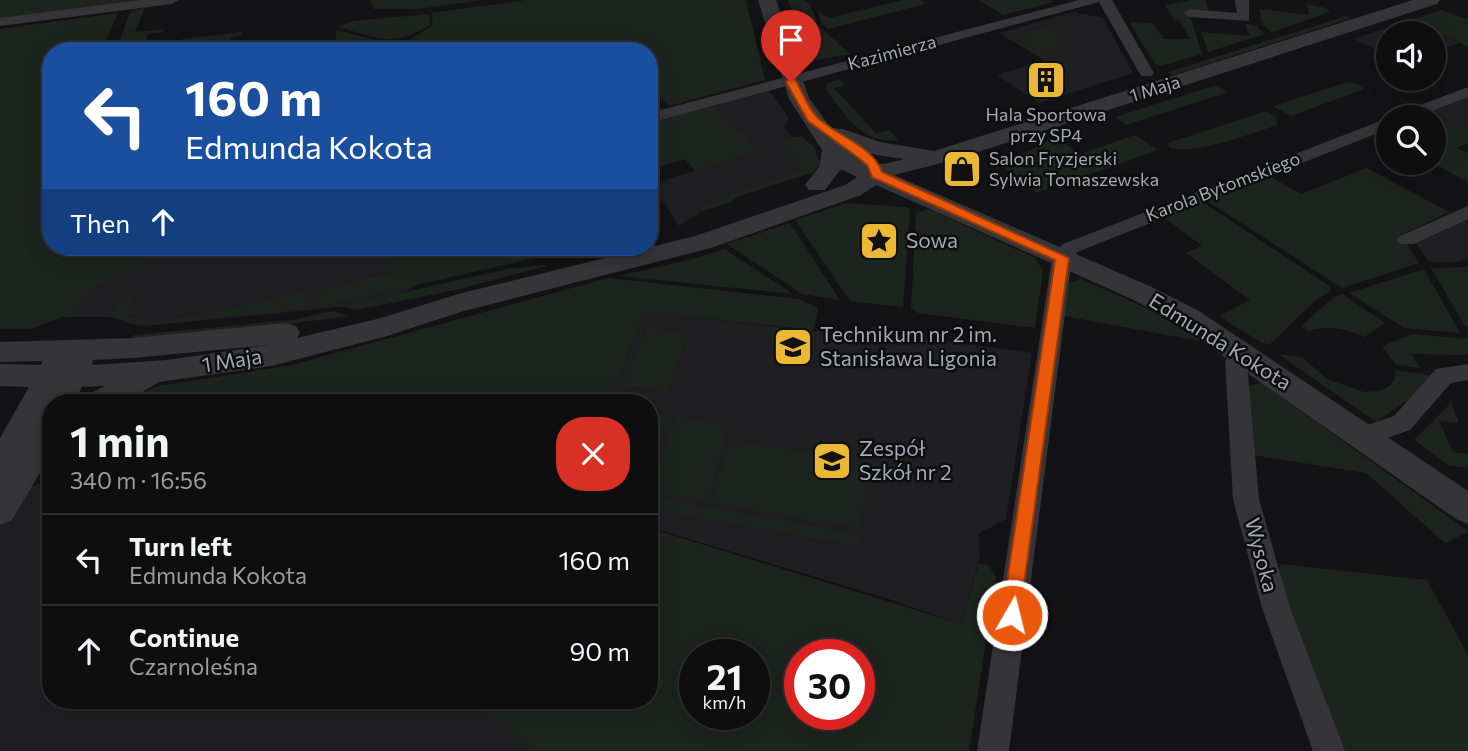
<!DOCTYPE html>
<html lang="en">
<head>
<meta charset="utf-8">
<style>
  :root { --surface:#0e0e0f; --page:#1c1c1d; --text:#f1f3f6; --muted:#9b9c9e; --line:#2e2e2f }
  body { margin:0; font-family:Commissioner,sans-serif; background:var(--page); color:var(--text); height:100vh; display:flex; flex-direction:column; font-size:26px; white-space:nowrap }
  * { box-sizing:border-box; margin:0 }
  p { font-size:23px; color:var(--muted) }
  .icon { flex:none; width:38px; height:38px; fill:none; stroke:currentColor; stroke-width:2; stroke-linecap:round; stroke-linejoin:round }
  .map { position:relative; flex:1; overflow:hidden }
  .panel { position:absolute; left:42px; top:394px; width:616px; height:315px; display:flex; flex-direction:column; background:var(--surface); border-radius:28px; box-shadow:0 4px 18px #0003,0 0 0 2px var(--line) }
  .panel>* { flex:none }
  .hud { position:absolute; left:42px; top:42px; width:616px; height:214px; border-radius:28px; box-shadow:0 4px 18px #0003,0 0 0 2px var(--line); background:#1a4fa0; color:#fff; overflow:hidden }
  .fabs { position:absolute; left:1376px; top:21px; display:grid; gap:14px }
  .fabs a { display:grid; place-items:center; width:70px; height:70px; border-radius:50%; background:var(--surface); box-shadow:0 4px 18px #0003,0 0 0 2px var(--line); font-size:35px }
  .speed { position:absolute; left:679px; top:639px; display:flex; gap:14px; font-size:35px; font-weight:700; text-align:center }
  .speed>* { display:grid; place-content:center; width:91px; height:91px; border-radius:50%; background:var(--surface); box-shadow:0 4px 18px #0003,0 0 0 2px var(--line); line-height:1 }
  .speed small { font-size:18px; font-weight:400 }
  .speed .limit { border:10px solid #d22; background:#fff; color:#111 }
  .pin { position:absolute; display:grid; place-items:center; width:60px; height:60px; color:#fff; margin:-72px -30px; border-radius:50% 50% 50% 0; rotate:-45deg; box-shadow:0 0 7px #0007 }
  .pin .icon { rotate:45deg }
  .me { position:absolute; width:77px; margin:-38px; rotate:8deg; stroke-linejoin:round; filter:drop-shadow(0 0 5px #0008) }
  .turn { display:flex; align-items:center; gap:24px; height:147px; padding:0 28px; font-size:32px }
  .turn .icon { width:91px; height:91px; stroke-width:2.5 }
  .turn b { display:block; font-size:49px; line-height:60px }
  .then { display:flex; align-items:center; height:66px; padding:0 28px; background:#0003; gap:14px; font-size:26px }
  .round { display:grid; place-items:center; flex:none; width:74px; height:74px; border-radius:28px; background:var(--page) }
  .overview { display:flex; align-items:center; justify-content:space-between; height:119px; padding:0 28px }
  h1 { font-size:42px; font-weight:700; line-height:52px }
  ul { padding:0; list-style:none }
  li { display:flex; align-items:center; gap:21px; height:91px; padding:0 28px; border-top:2px solid var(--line) }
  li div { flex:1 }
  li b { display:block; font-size:26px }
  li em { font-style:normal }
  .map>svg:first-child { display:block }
</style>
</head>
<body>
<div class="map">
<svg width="1468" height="751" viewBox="0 0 1468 751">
  <rect width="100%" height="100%" fill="#131214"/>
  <!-- built -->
  <path fill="#1f1f21" d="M1074 12 1103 18 1133 73 1039 103 997 75 1044 60 999 33Z
    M1407 21 1460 43 1433 52V33H1388V54L1353 39Z
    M769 90 789 118 784 127 792 136 785 138 783 146 799 162V168L791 174 698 208 701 212 679 226 651 184 757 152 748 138 711 105Z
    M1468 96V132L1427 112Z
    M1468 218V258L1457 262H1429L1415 242Z
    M161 247H408L416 286 389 299 340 307 145 326 130 324 115 317H62L82 289Z
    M644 312 844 334 845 329 867 330 875 327 929 339 1032 353 1006 519 978 534 980 557 961 624 886 598 649 527V402H610Z
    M51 479V700H467L536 751H0V521L27 488Z"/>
  <!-- green -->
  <path fill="#1d241e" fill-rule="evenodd" d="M0 0H152L0 19Z
    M370 0H476L477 1 418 9H374Z
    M526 0H746L765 80 669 106 649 88V51H593L602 47 598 41 573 51H392L433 25 431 13Z
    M788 0H804L810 5 818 25 850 54 816 60 795 22Z
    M902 0H922L925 4 828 29 821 23 818 11 829 18Z
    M978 0H1050L1054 2 1004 15Z
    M1191 0H1206L1208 10 1188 9 1202 54 1161 66 1155 64 1129 22 1153 23 1163 39H1190L1179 20H1174L1165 5Z
    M1307 4 1326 8 1330 12 1272 32 1263 25 1259 9 1309 15Z
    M145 7 135 32 164 29 163 32 148 34 146 40 118 45 130 13Z
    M1441 10 1468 20V46L1407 21Z
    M118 13 102 51H51V247H182L97 285 71 317H62L31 329H0V29Z
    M429 14 430 25C391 48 380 38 338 27L352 21Z
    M1346 16 1351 18 1173 75 1168 72Z
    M1056 24 1057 46 1039 52 1015 37Z
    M1245 24 1254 25 1265 34 1208 52 1201 32 1250 36Z
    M336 30 384 42 406 40 389 51H335Z
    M242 32 241 36 231 37 229 46 212 51H179L182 39Z
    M839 79 845 85 834 88 876 133 889 130 899 140C862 145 845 114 825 89L828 83Z
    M1348 82 1358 84 1364 89 1291 116 1273 106Z
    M1216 85 1228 92 1126 125 1115 117Z
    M711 105 748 138 757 152 695 171 685 159 649 170V121Z
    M1266 111 1276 117 1277 125C1254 133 1189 157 1169 147L1168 143Z
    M1427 112 1468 132V143L1457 148 1468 154V182L1432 163 1433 117H1414Z
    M1135 135 1158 150 1037 193 990 158C1013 163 1035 147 1055 137L1080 154Z
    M787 137H802L814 147 820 163 814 172 737 197 731 202 701 212 698 207 798 170 799 162 783 146 784 140Z
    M1367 168 1449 212 1401 235 1419 263 1342 288 1204 199 1268 175 1301 194Z
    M1201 201 1331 287 1330 291 1315 301 1269 345 1260 342 1219 316 1250 300 1186 253 1202 246 1162 216Z
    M847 203 906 207 910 210 903 307 850 301 795 220Z
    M929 209 1035 258 1043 271 1035 328 918 313 911 308 916 213Z
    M790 223 840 300 802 294 727 244Z
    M386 247H585L317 307V300L322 298 321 290 391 274Z
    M724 249 793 294 618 276 696 258Z
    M543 265 547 266 456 290 356 310 342 306 512 268Z
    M1468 267V331L1431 268Z
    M1424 269 1460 333 1404 328 1349 293Z
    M608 278 798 299 818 308 814 330 644 312 610 402H119L158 386 292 365Z
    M1081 279 1151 310 1205 342 1064 316 1067 283Z
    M137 285 139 286 126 311 128 317C157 331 269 299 303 291L306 308 145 326 111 317 125 294Z
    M1342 294 1385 323 1364 337C1347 329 1328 325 1309 331L1301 326 1333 298Z
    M333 311 350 316 272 326 131 339 134 335 292 320Z
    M647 328 688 334 667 392 624 385Z
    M1413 334 1468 339V355L1411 354 1420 368 1395 364 1382 346Z
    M1278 354 1302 357 1327 379 1364 392 1379 391 1390 386 1395 379V370L1437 376 1426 387 1376 422Z
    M1261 382 1468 531V532L1445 543 1366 473 1252 455 1248 387Z
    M1451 403 1459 423 1439 421 1453 452 1468 454V468L1448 465 1414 440Z
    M649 412 671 415 649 482Z
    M677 416 728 425 708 501 652 491Z
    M730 440 868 463 860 528 713 503Z
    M649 497 861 535 860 546 649 509Z
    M649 528 961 624 979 563 989 566 996 577 969 751H535L464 700H649ZM695 654H754V714H695ZM800 654H859V714H800Z
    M1281 564 1427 580 1468 655V751H1341L1279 583 1278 571Z"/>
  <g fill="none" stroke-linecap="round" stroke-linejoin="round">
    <!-- minor -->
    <path fill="#343439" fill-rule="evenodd" d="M141 0H179L172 4 0 26V18Z
      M1079 0H1112L1154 73 1151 76H1141L1099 2 649 123V113Z
      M1235 0H1249V21L1190 17 1183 13 1190 9 1237 13Z
      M1468 87V97L1416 117H1394L1396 114Z
      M1388 118V129L1077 252 1072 259 1009 751H977L1052 258 1063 244Z
      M1468 206V219L1414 244H1400L1397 240 1400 236Z
      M1244 345 1252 347 1255 353 1247 363 1259 499 1290 608 1345 751H1313L1262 608 1233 499 1225 361 1236 347Z
      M1468 364V380L1451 383 1410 430 1364 446 1355 443 1352 436 1355 429 1394 416 1436 369Z"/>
    <!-- tertiary -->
    <path fill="#343439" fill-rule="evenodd" d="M758 0H776L809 98 831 128 843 129 880 142 934 151 1413 0H1440L1437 4 950 161 894 175 1154 288 1199 311 1468 491V524L1456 519 1179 325 1134 300 876 185 861 195 711 248 464 311 384 337 271 366 159 382 126 402H85L89 394 105 386 82 387 75 402H51V411L48 408 46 412 51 411V454L12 520 0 525V438L29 387 0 386V364L41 365 43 361 0 362V342L133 338 286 323 296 326 300 333 297 338 381 318 458 294 695 236 845 185 857 177 841 169 825 190H809L805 185 819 167 822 150 789 99ZM840 143 876 155 904 159C869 168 867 168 840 143ZM269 345 167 360 92 365 93 360 133 358Z"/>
  </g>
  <!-- route -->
  <path fill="#ea580c" stroke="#983908" stroke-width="2" d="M788 79H795C802 91 808 109 818 118 837 136 873 146 882 172L1069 258 1019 621 1012 624 1005 621 1002 615 1055 260 872 177 868 166 860 159 808 121 786 82Z"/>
  <!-- icons -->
  <defs>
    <g id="building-square" transform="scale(2.0125)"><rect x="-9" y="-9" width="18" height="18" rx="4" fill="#eab835" stroke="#0e0e0f"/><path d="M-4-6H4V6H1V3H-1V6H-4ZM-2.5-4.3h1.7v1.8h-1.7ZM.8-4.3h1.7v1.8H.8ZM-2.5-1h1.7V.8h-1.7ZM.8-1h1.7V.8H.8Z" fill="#111"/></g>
    <g id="shop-square" transform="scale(2.0125)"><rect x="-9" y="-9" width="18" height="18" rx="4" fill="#eab835" stroke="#0e0e0f"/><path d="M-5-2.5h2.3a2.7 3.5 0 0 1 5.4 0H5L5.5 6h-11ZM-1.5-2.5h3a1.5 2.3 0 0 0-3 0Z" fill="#111"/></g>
    <g id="sight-square" transform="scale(2.0125)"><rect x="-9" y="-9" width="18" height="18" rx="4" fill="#eab835" stroke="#0e0e0f"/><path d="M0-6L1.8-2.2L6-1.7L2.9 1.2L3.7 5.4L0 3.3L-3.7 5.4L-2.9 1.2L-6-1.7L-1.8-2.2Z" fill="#111"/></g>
    <g id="school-square" transform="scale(2.0125)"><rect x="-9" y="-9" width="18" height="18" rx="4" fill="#eab835" stroke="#0e0e0f"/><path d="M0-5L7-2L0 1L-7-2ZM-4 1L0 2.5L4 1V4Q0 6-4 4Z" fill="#111"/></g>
  </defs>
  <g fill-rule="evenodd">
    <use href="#building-square" x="1046" y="80"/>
    <use href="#shop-square" x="962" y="169"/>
    <use href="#sight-square" x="879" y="241"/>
    <use href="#school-square" x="793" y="347"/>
    <use href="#school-square" x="832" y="461"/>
  </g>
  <g text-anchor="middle" stroke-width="5" stroke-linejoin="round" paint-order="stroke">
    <!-- far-street labels -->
    <g font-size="18" fill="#a5a8b4" stroke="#0e0e0f">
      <text transform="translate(892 53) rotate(-15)" y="6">Kazimierza</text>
      <text transform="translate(1155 89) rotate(-17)" y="6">1 Maja</text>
      <text transform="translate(1223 187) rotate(-21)" y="6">Karola Bytomskiego</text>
    </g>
    <!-- far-poi labels -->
    <g font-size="18" fill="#a5a8b4" stroke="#0e0e0f">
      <text x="1046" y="121">Hala Sportowa<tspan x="1046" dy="21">przy SP4</tspan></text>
      <text x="989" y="165" text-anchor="start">Salon Fryzjerski<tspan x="989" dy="21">Sylwia Tomaszewska</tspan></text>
    </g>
    <!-- poi labels -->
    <g font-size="21" fill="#a5a8b4" stroke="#0e0e0f" text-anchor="start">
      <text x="906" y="248">Sowa</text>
      <text x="820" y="342">Technikum nr 2 im.<tspan x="820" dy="24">Stanisława Ligonia</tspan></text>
      <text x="859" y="456">Zespół<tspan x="859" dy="24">Szkół nr 2</tspan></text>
    </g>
    <!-- street labels -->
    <g font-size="21" fill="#a5a8b4" stroke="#0e0e0f">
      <text transform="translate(1220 342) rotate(32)" y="7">Edmunda Kokota</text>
      <text transform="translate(232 361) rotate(-9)" y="7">1 Maja</text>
      <text transform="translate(1261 555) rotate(75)" y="7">Wysoka</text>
    </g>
  </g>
</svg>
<div class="fabs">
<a><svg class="icon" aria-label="sound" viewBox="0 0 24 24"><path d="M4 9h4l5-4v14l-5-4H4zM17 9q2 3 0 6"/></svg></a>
<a><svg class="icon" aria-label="search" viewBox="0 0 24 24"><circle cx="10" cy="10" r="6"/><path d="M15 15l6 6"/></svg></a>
</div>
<div class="speed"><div>21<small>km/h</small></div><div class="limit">30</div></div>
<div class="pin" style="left:791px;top:82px;background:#d93025"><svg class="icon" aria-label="arrive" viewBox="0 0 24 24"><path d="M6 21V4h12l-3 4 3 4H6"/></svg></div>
<svg class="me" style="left:1012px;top:615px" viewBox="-20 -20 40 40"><circle r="17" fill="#ea580c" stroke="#fff" stroke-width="3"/><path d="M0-11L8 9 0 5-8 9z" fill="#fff"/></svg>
<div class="hud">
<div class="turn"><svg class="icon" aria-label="left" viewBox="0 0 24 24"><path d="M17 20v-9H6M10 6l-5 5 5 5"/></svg><div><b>160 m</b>Edmunda Kokota</div></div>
<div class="then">Then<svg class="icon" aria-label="ahead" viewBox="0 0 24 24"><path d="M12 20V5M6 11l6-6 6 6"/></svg></div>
</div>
<section class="panel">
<div class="overview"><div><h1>1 min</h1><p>340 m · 16:56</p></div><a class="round" style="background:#d93025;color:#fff"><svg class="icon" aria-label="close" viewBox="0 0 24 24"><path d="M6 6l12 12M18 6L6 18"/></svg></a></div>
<ul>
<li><svg class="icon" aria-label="left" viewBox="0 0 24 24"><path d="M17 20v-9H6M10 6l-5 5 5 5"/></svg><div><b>Turn left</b><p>Edmunda Kokota</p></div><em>160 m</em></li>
<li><svg class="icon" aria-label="ahead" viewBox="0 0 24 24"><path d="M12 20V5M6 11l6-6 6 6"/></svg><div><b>Continue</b><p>Czarnoleśna</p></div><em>90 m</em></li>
</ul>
</section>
</div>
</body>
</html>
